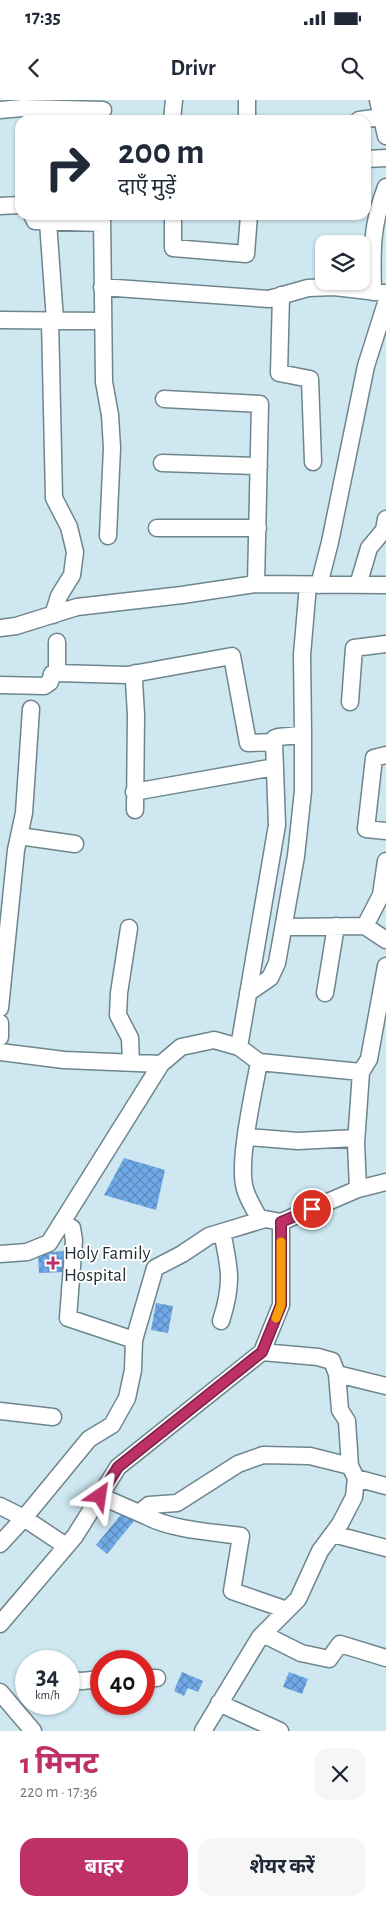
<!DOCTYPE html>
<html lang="hi">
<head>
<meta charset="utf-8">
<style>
  :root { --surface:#fff; --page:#f6f6f7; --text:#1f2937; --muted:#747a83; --accent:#bd3167 }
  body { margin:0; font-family:"Alegreya Sans","Noto Sans Devanagari",sans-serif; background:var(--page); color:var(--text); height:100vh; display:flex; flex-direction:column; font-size:19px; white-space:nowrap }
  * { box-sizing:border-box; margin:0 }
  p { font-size:16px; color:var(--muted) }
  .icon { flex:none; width:28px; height:28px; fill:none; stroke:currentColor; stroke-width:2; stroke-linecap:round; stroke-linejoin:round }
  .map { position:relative; height:1631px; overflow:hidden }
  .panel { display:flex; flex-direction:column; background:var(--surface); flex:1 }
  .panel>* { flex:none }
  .banner { position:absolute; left:15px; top:15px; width:356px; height:105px; border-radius:15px; box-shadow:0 1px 4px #0004; background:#fff; color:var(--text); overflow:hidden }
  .controls { position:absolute; left:315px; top:135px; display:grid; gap:10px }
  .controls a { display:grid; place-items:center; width:55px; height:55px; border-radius:10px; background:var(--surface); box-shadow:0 1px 4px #0004; font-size:25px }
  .speed { position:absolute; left:15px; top:1550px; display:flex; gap:10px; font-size:25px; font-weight:700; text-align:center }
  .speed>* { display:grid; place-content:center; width:65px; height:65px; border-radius:50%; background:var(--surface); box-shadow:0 1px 4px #0004; line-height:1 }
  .speed small { font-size:12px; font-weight:400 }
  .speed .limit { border:8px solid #d22; background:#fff; color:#111 }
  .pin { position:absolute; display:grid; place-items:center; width:42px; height:42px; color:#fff; margin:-21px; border:2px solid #fff; border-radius:50%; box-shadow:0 1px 5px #0007 }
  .me { position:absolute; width:55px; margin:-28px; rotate:32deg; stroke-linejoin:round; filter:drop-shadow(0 0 4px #0008) }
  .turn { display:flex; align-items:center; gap:18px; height:105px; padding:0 20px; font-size:22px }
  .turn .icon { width:65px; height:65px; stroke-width:2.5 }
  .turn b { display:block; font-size:35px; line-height:42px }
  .round { display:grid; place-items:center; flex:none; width:52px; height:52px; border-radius:15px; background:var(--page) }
  .head { display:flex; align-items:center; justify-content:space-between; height:85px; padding:0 20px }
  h1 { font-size:30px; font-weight:700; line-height:38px; color:var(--accent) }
  .cta { display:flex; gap:10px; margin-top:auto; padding:10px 20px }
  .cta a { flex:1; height:58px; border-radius:15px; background:var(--accent); color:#fff; font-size:20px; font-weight:700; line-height:58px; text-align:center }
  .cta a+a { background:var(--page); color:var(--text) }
  .status { display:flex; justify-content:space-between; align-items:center; height:35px; padding:0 25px; background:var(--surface); direction:ltr }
  .status svg { height:14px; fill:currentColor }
  header { display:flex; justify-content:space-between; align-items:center; height:65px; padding:0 20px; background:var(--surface); font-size:22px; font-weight:700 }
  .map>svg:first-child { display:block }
</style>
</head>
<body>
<div class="status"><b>17:35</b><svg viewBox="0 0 49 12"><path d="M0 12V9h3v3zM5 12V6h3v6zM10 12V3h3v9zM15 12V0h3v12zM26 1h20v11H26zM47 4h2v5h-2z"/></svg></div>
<header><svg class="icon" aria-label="back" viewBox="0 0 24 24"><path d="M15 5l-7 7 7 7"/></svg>Drivr<svg class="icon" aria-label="search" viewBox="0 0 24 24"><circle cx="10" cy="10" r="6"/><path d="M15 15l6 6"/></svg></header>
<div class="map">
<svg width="386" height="1631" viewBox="0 0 386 1631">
  <defs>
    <pattern id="building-cross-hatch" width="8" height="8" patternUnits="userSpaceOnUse" patternTransform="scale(1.25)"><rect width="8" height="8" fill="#70a9e7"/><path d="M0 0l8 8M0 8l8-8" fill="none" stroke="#5c8abc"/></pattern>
  </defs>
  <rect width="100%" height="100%" fill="#cee7f1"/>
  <!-- building -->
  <path fill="url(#building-cross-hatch)" d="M124 1058 165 1070 156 1110 104 1095Z
    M65 1151 66 1172 39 1173 38 1153Z
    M156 1203 173 1206 168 1233 151 1230Z
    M123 1412 134 1421 107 1454 96 1445Z
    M182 1572 203 1581 198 1592 188 1588 184 1596 174 1591Z
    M289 1572 308 1579 302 1594 283 1587Z"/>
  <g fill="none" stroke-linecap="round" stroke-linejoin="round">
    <!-- minor casing -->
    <g stroke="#6e858e" stroke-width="19">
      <path id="minor" d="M247 0V20
        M378 0 386 36
        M0 10 22 8 103 10
        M172 20 174 0
        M359 20 382 17
        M366 59 386 58
        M0 106 20 105
        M32 115 35 121 102 123
        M102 115 104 282 110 315 112 348 108 436
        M173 115V148L246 154 249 115
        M48 122 55 220
        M102 187 269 199 308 188 334 187 386 193
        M373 192C372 151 371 126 386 87
        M281 195 279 273 310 279 313 362
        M0 220 103 221
        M50 220 54 398 69 427 75 452 72 475 59 496 53 515
        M164 299 260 304 256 484
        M162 363 259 366
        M157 428H258
        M319 485 330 442 366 266 386 203
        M358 485 369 448 384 430 386 419
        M0 528 16 526 77 507 182 495 256 484 386 485
        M57 573 127 575 232 556 248 643 274 642
        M0 585 44 586 50 582 52 574 57 573V542
        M350 602 354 548 386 544
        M386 655 374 658 366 729 386 731
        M134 692 275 667
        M135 710 136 615 134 581 136 573
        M19 736 75 744
        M365 826 381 795 386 761
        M289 827 365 826 386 840
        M129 828 119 893 118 915 130 938 131 963
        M248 893 270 878 277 863 296 756 303 691V632
        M325 893 336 826
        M0 908 16 750 24 713 31 609
        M0 923V937
        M239 947 277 725 274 642 275 638 278 637 300 635 303 632 302 555 308 485
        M0 952 64 960 161 964
        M259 962C254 991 237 1063 245 1089 248 1100 255 1110 260 1120
        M361 972 369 959 386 866
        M247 1037 298 1041 356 1038
        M62 1122 72 1128 74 1140 68 1218 134 1240 155 1168 182 1154 209 1136 265 1119 281 1122
        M0 1154 27 1152 49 1143 161 964 181 947 214 940 239 947 259 962 361 972 356 1043 358 1089
        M221 1221C233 1184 230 1169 222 1132
        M337 1274 386 1286
        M0 1311 53 1317
        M356 1378 386 1386
        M100 1396 146 1416
        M0 1406 24 1418 66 1446
        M333 1434 386 1448
        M0 1444 24 1418 89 1339 112 1325 127 1298 133 1270 134 1240
        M287 1510 232 1491 241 1436C212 1432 172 1430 146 1416L144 1409 149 1405 177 1403 238 1364 263 1355 310 1356 350 1366
        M0 1524 75 1436 118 1367 262 1252 281 1205V1122L358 1089 386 1082
        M263 1534 301 1553 329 1559 340 1544 386 1558
        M144 1578H157
        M69 1580 82 1581 101 1579
        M0 1592 33 1631
        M219 1603 280 1631
        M203 1631 260 1537 298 1499 320 1451 340 1424 354 1397 356 1378 350 1366 347 1321 340 1310 337 1274 332 1261 318 1257 262 1252"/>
    </g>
    <!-- minor -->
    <use href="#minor" stroke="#fff" stroke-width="16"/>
  </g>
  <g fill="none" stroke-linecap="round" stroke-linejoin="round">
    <!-- route casing -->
    <g stroke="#7b2043" stroke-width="12">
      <path id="route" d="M100 1396 118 1367 262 1252 281 1205V1122L312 1109"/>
    </g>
    <!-- route -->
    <use href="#route" stroke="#bd3167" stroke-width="9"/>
    <!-- slow -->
    <path stroke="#f59e0b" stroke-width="9" d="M276 1218 281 1205V1142"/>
  </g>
  <!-- markers -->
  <path fill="#bd3167" stroke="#fff" stroke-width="2" d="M50.5 1155.5h5v5h5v5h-5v5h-5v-5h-5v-5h5z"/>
  <g text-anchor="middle" stroke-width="4" stroke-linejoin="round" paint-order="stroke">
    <!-- poi labels -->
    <g font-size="19" fill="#252e32" stroke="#fff" text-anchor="start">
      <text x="64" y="1159">Holy Family<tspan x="64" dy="22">Hospital</tspan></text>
    </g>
  </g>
</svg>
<div class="controls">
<a><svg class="icon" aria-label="layers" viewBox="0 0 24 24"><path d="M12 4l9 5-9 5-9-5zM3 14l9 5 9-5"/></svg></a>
</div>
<div class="speed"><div>34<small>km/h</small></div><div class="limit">40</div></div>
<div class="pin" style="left:312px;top:1109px;background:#d93025"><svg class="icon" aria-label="arrive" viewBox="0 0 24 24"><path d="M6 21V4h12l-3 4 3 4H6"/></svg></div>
<svg class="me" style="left:100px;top:1396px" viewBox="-20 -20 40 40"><path d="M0-17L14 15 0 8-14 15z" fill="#bd3167" stroke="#fff" stroke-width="4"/></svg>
<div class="banner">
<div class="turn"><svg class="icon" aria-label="right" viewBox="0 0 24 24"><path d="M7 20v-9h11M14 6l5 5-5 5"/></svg><div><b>200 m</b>दाएँ मुड़ें</div></div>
</div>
</div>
<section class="panel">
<div class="head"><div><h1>1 मिनट</h1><p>220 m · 17:36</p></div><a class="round"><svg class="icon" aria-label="close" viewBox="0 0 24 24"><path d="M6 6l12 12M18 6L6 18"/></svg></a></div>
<div class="cta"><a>बाहर</a><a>शेयर करें</a></div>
</section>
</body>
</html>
